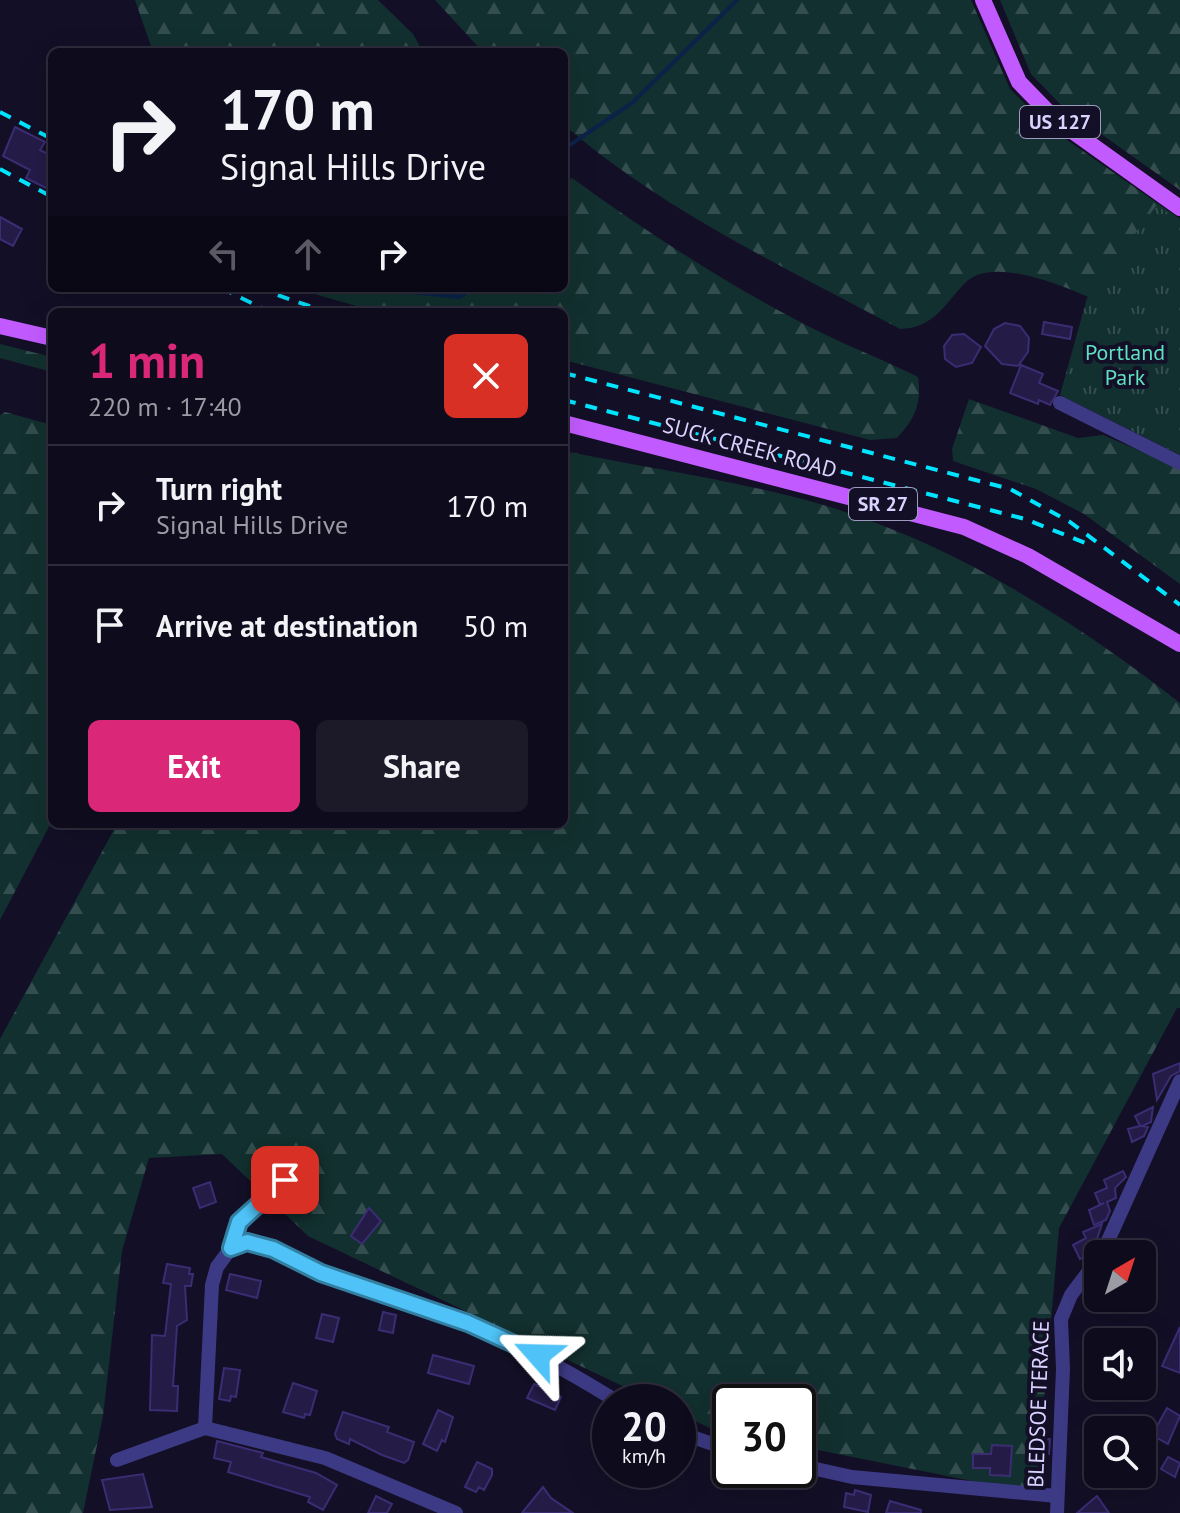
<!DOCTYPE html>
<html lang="en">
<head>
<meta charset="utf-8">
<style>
  :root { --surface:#0e0b1c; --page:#1c1929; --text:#f1f3f6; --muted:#9b9ba3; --line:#2e2b3b; --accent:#db2777 }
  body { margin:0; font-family:"PT Sans",sans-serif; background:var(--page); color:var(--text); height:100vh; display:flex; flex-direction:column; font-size:30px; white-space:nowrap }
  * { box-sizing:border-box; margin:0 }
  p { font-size:26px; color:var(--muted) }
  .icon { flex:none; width:44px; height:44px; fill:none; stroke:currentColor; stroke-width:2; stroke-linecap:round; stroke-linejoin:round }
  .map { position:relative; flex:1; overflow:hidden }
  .panel { position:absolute; left:48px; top:308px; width:520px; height:520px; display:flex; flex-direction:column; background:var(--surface); border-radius:12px; box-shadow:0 8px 32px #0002,0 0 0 2px var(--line) }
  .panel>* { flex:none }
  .banner { position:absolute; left:48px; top:48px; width:520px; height:244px; border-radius:12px; box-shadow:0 8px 32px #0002,0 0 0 2px var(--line); background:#0e0b1c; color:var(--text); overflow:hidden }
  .needle { width:52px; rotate:39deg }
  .fabs { position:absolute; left:1084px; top:1240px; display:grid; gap:16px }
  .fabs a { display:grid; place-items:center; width:72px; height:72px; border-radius:12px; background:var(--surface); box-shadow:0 8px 32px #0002,0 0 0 2px var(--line); font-size:40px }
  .speed { position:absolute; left:592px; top:1384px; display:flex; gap:16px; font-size:40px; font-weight:700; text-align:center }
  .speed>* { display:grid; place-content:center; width:104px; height:104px; border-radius:50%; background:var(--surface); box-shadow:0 8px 32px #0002,0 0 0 2px var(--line); line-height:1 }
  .speed small { font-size:20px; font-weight:400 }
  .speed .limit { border:4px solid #111; border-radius:12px; background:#fff; color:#111 }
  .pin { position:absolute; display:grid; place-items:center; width:68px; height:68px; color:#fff; margin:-34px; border-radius:16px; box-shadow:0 4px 12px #0006 }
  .me { position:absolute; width:88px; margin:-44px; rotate:295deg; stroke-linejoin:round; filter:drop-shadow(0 0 6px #0008) }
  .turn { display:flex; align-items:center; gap:28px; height:168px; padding:0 40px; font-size:36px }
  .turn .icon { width:104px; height:104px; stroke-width:2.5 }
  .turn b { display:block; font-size:56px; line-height:68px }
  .lanes { display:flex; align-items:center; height:76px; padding:0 40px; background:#0003; justify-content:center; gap:40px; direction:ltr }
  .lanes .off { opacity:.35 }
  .round { display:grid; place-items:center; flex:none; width:84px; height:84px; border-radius:12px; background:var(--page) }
  .headline { display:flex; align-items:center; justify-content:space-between; height:136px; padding:0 40px }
  h1 { font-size:48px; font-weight:700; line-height:60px; color:var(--accent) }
  .button { display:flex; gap:16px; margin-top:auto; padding:16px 40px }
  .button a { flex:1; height:92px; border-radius:12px; background:var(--accent); color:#fff; font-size:32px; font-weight:700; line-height:92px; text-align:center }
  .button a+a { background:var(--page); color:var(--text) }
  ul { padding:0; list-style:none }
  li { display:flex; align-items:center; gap:24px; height:120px; padding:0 40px; border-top:2px solid var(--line) }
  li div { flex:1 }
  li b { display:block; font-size:30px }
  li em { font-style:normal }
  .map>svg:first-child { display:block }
</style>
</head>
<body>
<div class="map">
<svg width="1180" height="1513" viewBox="0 0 1180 1513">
  <defs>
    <pattern id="forest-firs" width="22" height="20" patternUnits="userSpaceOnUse" patternTransform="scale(2)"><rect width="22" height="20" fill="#12302f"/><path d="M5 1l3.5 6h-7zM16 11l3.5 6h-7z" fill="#344d4e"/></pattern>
    <pattern id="park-tufts" width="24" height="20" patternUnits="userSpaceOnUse" patternTransform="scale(2)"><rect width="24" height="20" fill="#12302f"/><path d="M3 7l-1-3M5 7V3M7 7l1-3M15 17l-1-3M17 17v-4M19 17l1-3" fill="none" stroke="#344d4e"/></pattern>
  </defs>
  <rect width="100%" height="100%" fill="#130f26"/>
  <!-- forest -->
  <path fill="url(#forest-firs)" d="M135 0H378L413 34 423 52H153Z
    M435 0H971L1010 89 1047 126 1180 219 1111 307C1079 293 993 251 964 284 944 305 934 328 900 329 784 267 664 211 564 125V52H483Z
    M1000 0H1180V190L1063 107 1031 74Z
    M572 178C652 236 734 289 822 333 854 349 887 361 918 377 922 403 915 419 897 438L870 440 564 360V312H377L294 288H564V181Z
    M0 344 52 357V372L0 358Z
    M969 399 1078 438 1103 435 1180 468V584L1084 514 1036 489 953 461 952 449Z
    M5 412 52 425V821L0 920V415Z
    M564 451C647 468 740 481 820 504 951 542 1074 620 1180 703V1008H1177L1059 1228 1036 1494 798 1446V1402H730V1433L712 1429 678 1413V1402H656L308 1236 222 1154 149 1158 122 1251 103 1416 83 1513H0V1039L117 824H564Z"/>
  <!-- park -->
  <path fill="url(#park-tufts)" d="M1156 206 1180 219V455L1060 395 1087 298Z"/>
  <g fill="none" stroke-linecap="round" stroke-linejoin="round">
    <!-- stream -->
    <path stroke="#0c2248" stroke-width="4" d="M564 149 632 103 737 0
      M374 288 459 297 474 288"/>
  </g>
  <!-- building -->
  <path fill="#241b47" stroke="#3b2d73" stroke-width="2" d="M15 127 45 142 40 150 52 156V191L26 178 30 170 3 156Z
    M0 217 22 229 13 246 0 239Z
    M1044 322 1072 327 1070 339 1042 334Z
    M1005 323 1020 326 1029 338 1028 352 1018 366 1002 364 985 346 994 329Z
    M964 334 981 347 972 363 956 367 945 359 944 346 952 335Z
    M1021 365 1043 374 1039 383 1058 391 1050 405 1039 400 1038 404 1010 393Z
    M1180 1063V1071L1171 1076 1157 1100 1153 1074Z
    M1153 1107 1151 1122 1142 1126 1148 1127 1144 1136 1132 1142 1128 1129 1140 1126 1135 1116Z
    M1123 1171 1126 1177 1115 1188 1116 1198 1107 1202 1110 1211 1106 1220 1094 1225 1089 1210 1104 1203 1100 1205 1095 1193 1107 1188 1104 1180Z
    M210 1182 216 1202 200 1208 193 1188Z
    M369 1208 381 1221 362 1244 351 1236Z
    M1102 1224 1093 1251 1080 1259 1073 1245 1086 1238 1083 1232Z
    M167 1264 190 1268 189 1274H193L191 1286H185L187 1320 177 1326 173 1386H178L177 1411 150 1410 152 1335 165 1336 171 1284 163 1283Z
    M230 1274 261 1281 257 1298 226 1290Z
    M383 1312 396 1315 393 1333 379 1330Z
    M322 1314 339 1318 333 1342 316 1338Z
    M1180 1327V1373L1162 1366Z
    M433 1355 474 1366 469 1384 428 1373Z
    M224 1368 240 1370 236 1397 231 1396 230 1401 219 1399Z
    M293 1383 317 1391 310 1415 305 1414 304 1418 283 1412Z
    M534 1384 561 1397 555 1410 527 1398Z
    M1167 1408 1180 1416 1168 1444 1152 1435Z
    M438 1410 453 1417 445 1442 442 1440 437 1451 423 1444Z
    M343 1412 389 1427 387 1432 414 1442 408 1460 404 1463 382 1455 350 1439 349 1444 337 1439 335 1434Z
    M1037 1437 1050 1439 1049 1454 1036 1452Z
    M217 1441 263 1453 261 1457 316 1473 337 1485 323 1510 308 1502 310 1497 228 1472 231 1462 214 1458Z
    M992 1445 1012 1446 1010 1476 990 1475V1468H973V1454H991Z
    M1168 1457 1180 1463 1175 1477 1161 1469Z
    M477 1462 492 1469V1475L484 1490 479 1487 476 1492 465 1487Z
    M143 1474 152 1507 110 1510 102 1480Z
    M543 1487 551 1498 573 1513H522Z
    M855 1490 871 1495 868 1512 844 1507 846 1493 854 1495Z
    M376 1496 392 1504 387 1513H368Z
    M1097 1496 1109 1513H1077Z
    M890 1501 921 1510V1513H886Z"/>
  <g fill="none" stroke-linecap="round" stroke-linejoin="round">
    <!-- minor -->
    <path stroke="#3d3a85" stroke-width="14" d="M1060 403 1180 463
      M231 1248C264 1235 291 1262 322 1273 369 1291 419 1304 467 1323 520 1344 570 1372 618 1402
      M1102 1254 1180 1081
      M205 1428 212 1285 217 1267 231 1248 239 1222 285 1180
      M205 1428 325 1458 456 1513
      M678 1432 730 1450
      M117 1460 205 1428
      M798 1465 852 1477 1057 1496
      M1057 1513 1063 1369 1061 1319 1071 1295 1098 1259"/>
    <!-- major -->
    <path stroke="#c25bff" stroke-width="16" d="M983 0 1019 82 1054 118 1180 208
      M0 326 52 338
      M564 423 964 527 1028 556 1180 644"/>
    <!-- rail -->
    <path stroke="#00e5ff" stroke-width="4" stroke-dasharray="12 10" stroke-linecap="butt" d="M0 112 52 139
      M0 169 52 197
      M221 288 270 312
      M257 288 327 312
      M564 373 1010 489 1070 522 1180 605
      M564 400 1025 519 1088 544"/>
  </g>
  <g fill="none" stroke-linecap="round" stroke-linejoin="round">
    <!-- route casing -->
    <g stroke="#337fa1" stroke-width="20">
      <path id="route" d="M285 1180 239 1222 231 1248 247 1242 273 1249 321 1273 468 1323 538 1355"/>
    </g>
    <!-- route -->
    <use href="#route" stroke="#4fc3f7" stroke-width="14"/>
  </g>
  <g text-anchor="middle" stroke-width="8" stroke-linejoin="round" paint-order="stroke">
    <!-- shield labels -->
    <g fill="#130f26" stroke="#9e99be" stroke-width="2">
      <rect x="1020" y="106" width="80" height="32" rx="6"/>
      <rect x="849" y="488" width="68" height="32" rx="6"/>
    </g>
    <g font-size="20" font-weight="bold" fill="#d9d4ff">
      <text x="1060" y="129">US 127</text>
      <text x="883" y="511">SR 27</text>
    </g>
    <!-- park labels -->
    <g font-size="22" fill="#5fe0c0" stroke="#130f26">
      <text x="1125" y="360">Portland<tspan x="1125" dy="25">Park</tspan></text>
    </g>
    <!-- street labels -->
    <g font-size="22" fill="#d9d4ff" stroke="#130f26">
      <text transform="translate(750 447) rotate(15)" y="8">SUCK CREEK ROAD</text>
      <text transform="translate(1038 1404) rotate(-88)" y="8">BLEDSOE TERACE</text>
    </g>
  </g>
</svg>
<div class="fabs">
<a><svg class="needle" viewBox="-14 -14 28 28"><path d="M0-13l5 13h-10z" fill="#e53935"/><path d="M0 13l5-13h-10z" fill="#9b9ba3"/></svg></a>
<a><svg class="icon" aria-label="sound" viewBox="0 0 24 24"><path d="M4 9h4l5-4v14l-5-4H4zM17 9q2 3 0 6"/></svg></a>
<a><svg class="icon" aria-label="search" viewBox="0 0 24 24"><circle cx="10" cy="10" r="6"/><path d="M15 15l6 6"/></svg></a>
</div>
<div class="speed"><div>20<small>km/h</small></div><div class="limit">30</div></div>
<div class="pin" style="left:285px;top:1180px;background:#d93025"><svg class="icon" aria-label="arrive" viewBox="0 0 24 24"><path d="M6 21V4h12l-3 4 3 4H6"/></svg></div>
<svg class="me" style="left:538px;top:1355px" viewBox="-20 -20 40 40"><path d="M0-17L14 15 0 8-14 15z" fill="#4fc3f7" stroke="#fff" stroke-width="4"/></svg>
<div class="banner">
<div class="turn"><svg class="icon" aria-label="right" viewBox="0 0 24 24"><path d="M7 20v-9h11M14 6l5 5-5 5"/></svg><div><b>170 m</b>Signal Hills Drive</div></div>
<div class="lanes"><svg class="icon off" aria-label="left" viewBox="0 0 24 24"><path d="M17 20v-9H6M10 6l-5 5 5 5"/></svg><svg class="icon off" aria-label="ahead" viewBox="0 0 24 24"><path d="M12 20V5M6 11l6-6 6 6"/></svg><svg class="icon" aria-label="right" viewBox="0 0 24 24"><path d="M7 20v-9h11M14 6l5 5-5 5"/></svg></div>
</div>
<section class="panel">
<div class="headline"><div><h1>1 min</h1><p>220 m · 17:40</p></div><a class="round" style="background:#d93025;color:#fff"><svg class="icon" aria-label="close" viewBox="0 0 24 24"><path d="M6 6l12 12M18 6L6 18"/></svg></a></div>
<ul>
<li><svg class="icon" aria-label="right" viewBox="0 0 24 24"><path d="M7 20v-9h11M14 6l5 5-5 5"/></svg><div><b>Turn right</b><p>Signal Hills Drive</p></div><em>170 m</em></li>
<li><svg class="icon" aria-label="arrive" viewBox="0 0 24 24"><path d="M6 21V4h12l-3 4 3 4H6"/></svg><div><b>Arrive at destination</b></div><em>50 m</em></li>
</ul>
<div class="button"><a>Exit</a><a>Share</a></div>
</section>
</div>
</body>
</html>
